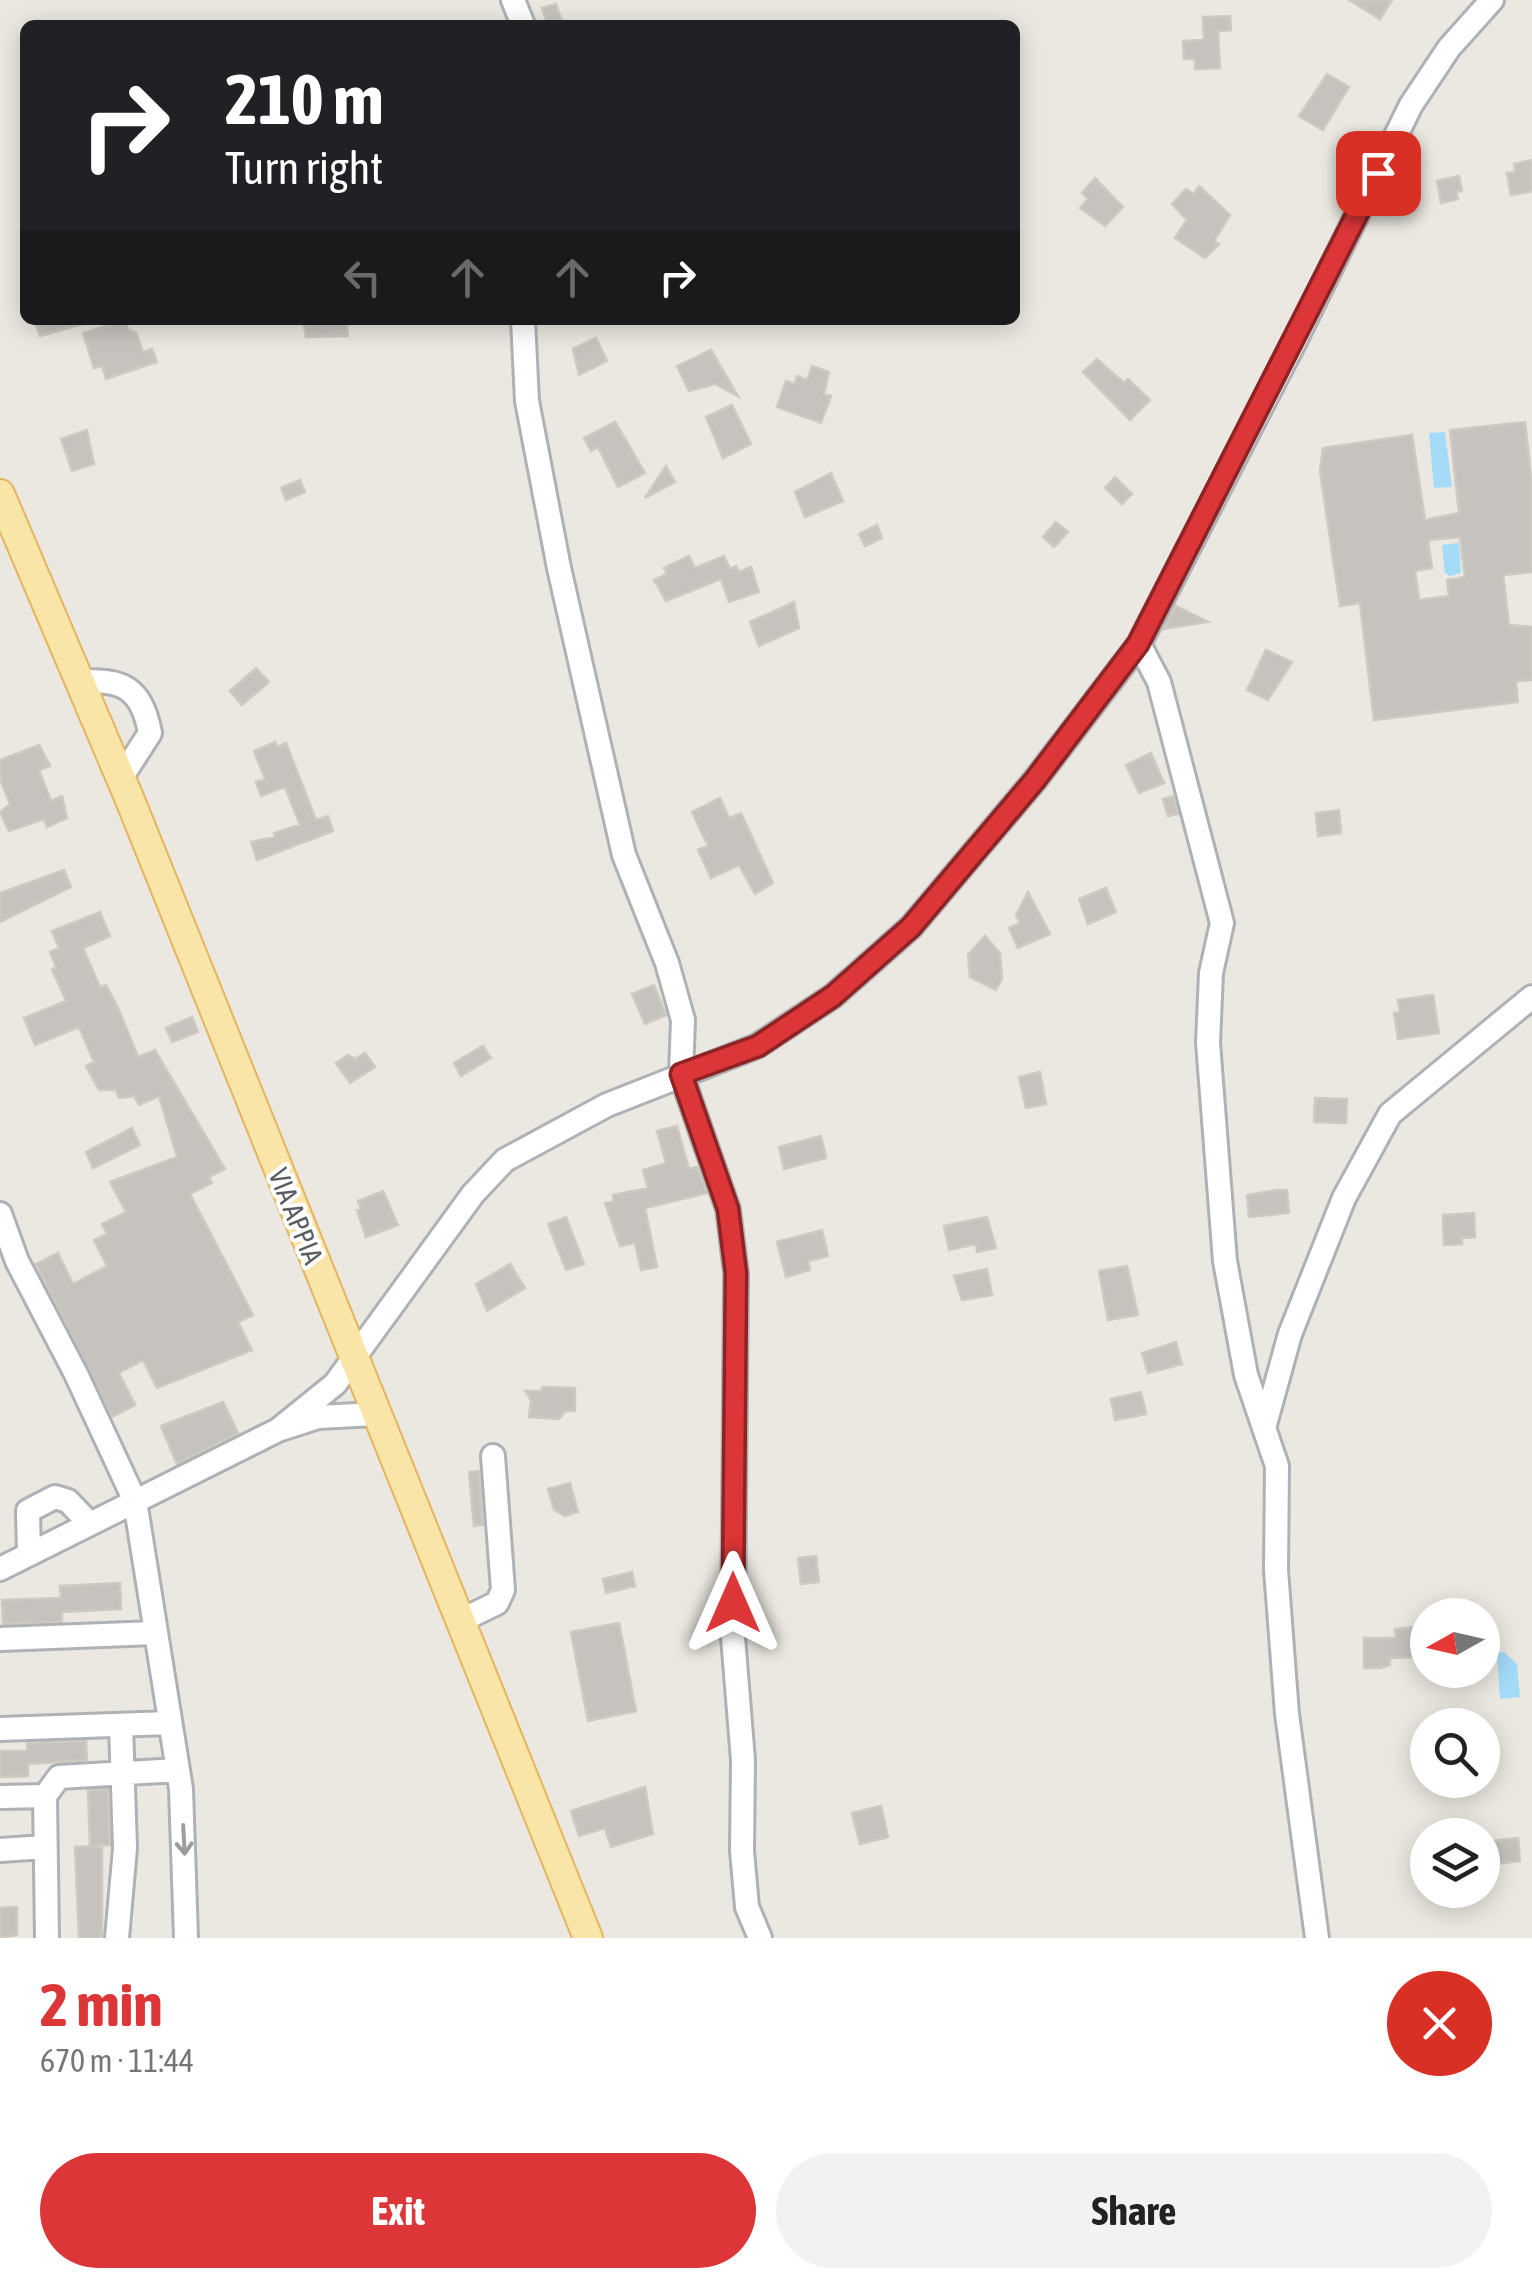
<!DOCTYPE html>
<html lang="en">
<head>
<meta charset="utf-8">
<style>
  :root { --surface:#fff; --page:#f2f2f2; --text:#222; --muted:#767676; --accent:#dc3638 }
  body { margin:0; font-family:"Asap Condensed",sans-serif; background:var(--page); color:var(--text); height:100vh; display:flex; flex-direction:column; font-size:38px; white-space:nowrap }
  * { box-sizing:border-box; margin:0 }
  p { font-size:32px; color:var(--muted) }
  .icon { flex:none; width:55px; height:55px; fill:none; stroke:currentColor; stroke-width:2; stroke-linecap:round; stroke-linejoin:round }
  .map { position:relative; height:1938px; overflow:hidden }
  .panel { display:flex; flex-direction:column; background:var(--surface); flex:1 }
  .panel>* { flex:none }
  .guide { position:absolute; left:20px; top:20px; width:1000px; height:305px; border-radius:15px; box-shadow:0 5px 25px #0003; background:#202124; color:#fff; overflow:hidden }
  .needle { width:65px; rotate:262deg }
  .controls { position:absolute; left:1410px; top:1598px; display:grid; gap:20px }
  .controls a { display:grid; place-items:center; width:90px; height:90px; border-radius:50%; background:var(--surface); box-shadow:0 5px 25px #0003; font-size:50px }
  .pin { position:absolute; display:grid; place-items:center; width:85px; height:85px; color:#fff; margin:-42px; border-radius:20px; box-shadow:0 5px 15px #0006 }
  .me { position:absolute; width:110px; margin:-55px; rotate:0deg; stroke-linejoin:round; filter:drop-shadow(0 0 8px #0008) }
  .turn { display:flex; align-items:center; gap:35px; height:210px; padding:0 40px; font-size:45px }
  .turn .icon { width:130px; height:130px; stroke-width:2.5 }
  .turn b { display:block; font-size:70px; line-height:85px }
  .lanes { display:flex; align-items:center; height:95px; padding:0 40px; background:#0003; justify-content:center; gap:50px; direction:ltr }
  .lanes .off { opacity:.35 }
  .round { display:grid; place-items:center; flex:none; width:105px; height:105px; border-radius:52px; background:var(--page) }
  .headline { display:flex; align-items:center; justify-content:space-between; height:170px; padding:0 40px }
  h1 { font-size:60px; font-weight:700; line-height:75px; color:var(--accent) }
  .action { display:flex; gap:20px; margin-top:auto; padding:20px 40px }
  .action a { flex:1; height:115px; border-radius:60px; background:var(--accent); color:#fff; font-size:40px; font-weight:700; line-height:115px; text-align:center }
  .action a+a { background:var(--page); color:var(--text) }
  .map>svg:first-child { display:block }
</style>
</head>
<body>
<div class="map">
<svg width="1532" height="1938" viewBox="0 0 1532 1938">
  <rect width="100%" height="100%" fill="#ebe8e1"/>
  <!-- water -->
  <path fill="#a3dbf8" d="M1445 432 1452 487 1434 488 1429 433Z
    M1459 543 1461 573 1450 576 1445 573 1442 545Z
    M1504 1652 1517 1664 1520 1697 1500 1699 1497 1653Z"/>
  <!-- building -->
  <path fill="#c6c3be" stroke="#cfc9c0" stroke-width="2.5" fill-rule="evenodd" d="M1349 0H1392L1380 19Z
    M556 4 561 19 547 23 542 8Z
    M1230 16 1231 30 1218 31 1220 68 1195 69V59H1184L1183 41 1204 40 1203 17Z
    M1327 74 1349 87 1323 130 1299 116Z
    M1532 160V191L1511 195 1507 173 1515 172 1514 164Z
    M1459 176 1462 191 1456 192 1458 199 1441 203 1437 181Z
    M1095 178 1123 207 1105 226 1080 208 1088 199 1082 193Z
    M1199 186 1230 215 1214 241 1219 244 1205 258 1175 238 1187 220 1172 204 1186 189 1194 194Z
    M34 320H86V323L40 336Z
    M125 320 128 329 136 333 143 352 152 349 157 362 106 379 102 366 94 368 83 333Z
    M303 320H346L348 336 306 337Z
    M596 338 607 361 579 375 573 349Z
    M711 350 725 374 738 396 715 384 689 391 677 366Z
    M1097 359 1124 383 1128 379 1150 400 1130 420 1083 372Z
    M812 366 829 372 824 394 831 396 821 423 777 407 786 381 795 384 797 376 807 380Z
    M732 405 751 444 723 458 706 417Z
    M615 422 645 473 618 487 598 447 591 451 584 438Z
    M1525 422 1532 486V572L1503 575 1509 625 1532 627V680L1516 681 1518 702 1374 720 1360 603 1340 606 1320 471 1323 448 1412 435 1425 520 1459 513 1450 430ZM1460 537 1465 577 1447 580 1449 596 1419 600 1415 571 1432 568 1428 540Z
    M87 430 94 464 72 471 61 439Z
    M666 466 675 482 645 498Z
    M831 473 843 501 805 517 795 492Z
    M1115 477 1132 494 1122 504 1105 488Z
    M300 480 305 492 286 500 281 488Z
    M1056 522 1068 532 1054 547 1043 537Z
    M877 525 882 538 865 546 859 534Z
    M689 556 695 568 724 556 730 569 736 566 739 572 751 567 759 592 729 602 721 579 666 601 654 580 667 574 664 568Z
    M794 602 799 628 759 646 750 622Z
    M1176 606 1208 622 1164 629Z
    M1266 650 1292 662 1268 700 1247 690Z
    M256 668 269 682 242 705 230 691Z
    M275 742 277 747 286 743 316 820 328 816 333 831 257 860 251 842 275 837 274 833 300 825 285 787 261 796 256 782 265 779 254 751Z
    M39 745 50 766 39 770 51 801 62 796 67 818 47 827 44 819 9 831 0 812 10 804 0 779V760Z
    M1151 753 1164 783 1139 793 1126 765Z
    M1173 796 1178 814 1168 816 1163 799Z
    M720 798 729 818 741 813 773 883 755 894 739 865 711 878 698 850 708 846 692 812Z
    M1339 810 1341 833 1318 836 1316 813Z
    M64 870 71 887 0 922V893Z
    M1106 888 1116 912 1088 924 1079 899Z
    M1028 892 1050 934 1018 948 1009 928 1020 923 1016 915Z
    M100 912 110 936 83 948 100 987 106 985 119 1010 138 1057 155 1050 225 1169 209 1177 212 1183 190 1194 253 1315 238 1322 252 1350 157 1388 143 1360 119 1373 135 1405 112 1417 36 1264 58 1253 73 1284 107 1266 94 1240 107 1234 102 1224 126 1212 110 1182 177 1157 159 1096 139 1105 134 1096 119 1098 116 1090H99L86 1066 94 1062 79 1027 35 1045 24 1018 66 1001 52 969 56 967 50 952 59 948 52 931Z
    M985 936 1000 953 1002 979 996 990 970 977 968 955Z
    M654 985 666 1015 645 1024 632 994Z
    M1433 995 1439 1033 1398 1039 1394 1013 1400 1012 1398 1000Z
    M192 1017 198 1032 172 1042 166 1028Z
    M483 1046 491 1058 461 1076 454 1063Z
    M365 1053 375 1067 350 1083 336 1063 348 1055 355 1059Z
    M1040 1072 1046 1104 1026 1108 1019 1077Z
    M1315 1098 1347 1099 1346 1123 1314 1122Z
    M677 1126 689 1169 697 1167 707 1193 645 1208 657 1267 641 1270 635 1243 620 1246 605 1203 614 1201 613 1195 648 1188 643 1170 666 1163 657 1131Z
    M132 1128 140 1145 93 1168 86 1152Z
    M821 1136 826 1158 784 1169 779 1147Z
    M1278 1190H1287L1289 1213 1249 1217 1247 1195Z
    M383 1191 398 1225 366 1237 357 1210 361 1209 358 1201Z
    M1474 1213 1475 1237 1462 1238V1244L1444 1245 1443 1215Z
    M566 1217 584 1264 566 1270 548 1224Z
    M987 1217 996 1248 977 1252 976 1244 949 1250 944 1226Z
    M822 1230 828 1256 808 1261 810 1270 786 1277 777 1242Z
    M510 1264 525 1288 487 1311 476 1284Z
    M1127 1266 1138 1315 1108 1320 1099 1271Z
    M987 1269 992 1295 962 1300 954 1276Z
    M1176 1342 1182 1364 1148 1373 1142 1353Z
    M542 1387 575 1388V1411H565L559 1419 529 1417 531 1400 525 1391H541Z
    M1141 1392 1146 1414 1115 1420 1111 1399Z
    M223 1402 238 1433 177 1464 161 1426Z
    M479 1471 483 1525 474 1526 469 1472Z
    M570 1483 578 1512 565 1516 554 1510 548 1489Z
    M816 1556 819 1582 801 1584 798 1558Z
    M632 1572 635 1586 606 1593 603 1579Z
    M120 1583 121 1609 62 1612V1622L3 1624 2 1600 61 1598 60 1586Z
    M619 1623 636 1711 588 1721 571 1632Z
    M1414 1627 1415 1657 1390 1658V1665L1381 1668H1364V1638H1396L1395 1629Z
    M86 1741 87 1760 28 1764V1776L0 1777V1751H27V1743Z
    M645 1787 653 1834 611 1847 605 1828 579 1836 571 1811Z
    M108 1789 110 1845 90 1846 88 1790Z
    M881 1806 888 1837 860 1844 852 1813Z
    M1518 1838 1520 1861 1494 1864 1491 1841Z
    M102 1846V1938H79L75 1847Z
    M17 1907V1935L0 1938V1908Z"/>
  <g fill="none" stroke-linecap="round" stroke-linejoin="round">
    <!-- minor casing -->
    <g stroke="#aeb2b6" stroke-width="28">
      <path id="minor" d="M513 0 523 25
        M523 320 527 401 559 568 624 855 667 963 683 1020 681 1074 728 1209 736 1273 733 1637 743 1760 742 1851 747 1907 760 1938
        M1139 644 1159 682 1222 923 1211 973 1208 1043 1225 1261 1246 1375 1277 1466 1276 1570 1287 1714 1317 1938
        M80 682C123 678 142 689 150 733L121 778
        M0 1214 17 1261 76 1374 135 1501 181 1789 186 1938
        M1264 1428 1290 1334 1344 1198 1390 1114 1532 997
        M278 1430 335 1384 473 1194 505 1160 607 1105 757 1046 833 996 911 927 1035 780 1139 644 1294 343 1411 105 1449 48 1492 0
        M29 1553 28 1511 55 1497 68 1501 89 1523
        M0 1569 278 1430 318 1417 375 1414
        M460 1621 497 1603 503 1590 493 1456
        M0 1639 155 1633
        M0 1729 170 1723
        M0 1797 45 1796
        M0 1850 45 1847
        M47 1938 45 1796 59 1777 178 1770
        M117 1938 125 1848 121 1725"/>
    </g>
    <!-- major casing -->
    <g stroke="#e6b45e" stroke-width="32">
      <path id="major" d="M0 494 130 800 588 1938"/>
    </g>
    <!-- minor -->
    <use href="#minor" stroke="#fff" stroke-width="22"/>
    <!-- major -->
    <use href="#major" stroke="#f9e5a8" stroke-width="28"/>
  </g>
  <!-- one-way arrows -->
  <defs><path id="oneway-shaft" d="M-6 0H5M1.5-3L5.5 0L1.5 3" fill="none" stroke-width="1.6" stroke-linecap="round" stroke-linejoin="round" transform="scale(2.5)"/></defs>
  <use stroke="#9b9ea0" href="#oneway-shaft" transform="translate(184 1840) rotate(87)"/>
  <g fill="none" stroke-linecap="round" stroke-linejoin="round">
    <!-- route casing -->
    <g stroke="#8f2324" stroke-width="25">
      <path id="route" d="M733 1603 736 1273 728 1209 681 1074 758 1046 833 996 911 927 1035 780 1138 644 1378 173"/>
    </g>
    <!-- route -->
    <use href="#route" stroke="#dc3638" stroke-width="18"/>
  </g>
  <g text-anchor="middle" stroke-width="8" stroke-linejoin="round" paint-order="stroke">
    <!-- street labels -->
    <g font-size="28" fill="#595d61" stroke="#fff">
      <text transform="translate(296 1216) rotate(68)" y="10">VIA APPIA</text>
    </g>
  </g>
</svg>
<div class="controls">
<a><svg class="needle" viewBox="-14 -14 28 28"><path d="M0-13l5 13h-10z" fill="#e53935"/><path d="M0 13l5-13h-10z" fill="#767676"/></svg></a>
<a><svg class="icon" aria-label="search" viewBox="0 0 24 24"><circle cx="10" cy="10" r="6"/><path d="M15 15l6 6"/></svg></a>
<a><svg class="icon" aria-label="layers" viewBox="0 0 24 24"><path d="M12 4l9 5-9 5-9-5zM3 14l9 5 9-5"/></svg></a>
</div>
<div class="pin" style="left:1378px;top:173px;background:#d93025"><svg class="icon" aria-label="arrive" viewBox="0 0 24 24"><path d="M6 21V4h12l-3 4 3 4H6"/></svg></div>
<svg class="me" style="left:733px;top:1603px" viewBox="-20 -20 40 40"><path d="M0-17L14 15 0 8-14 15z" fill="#dc3638" stroke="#fff" stroke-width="4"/></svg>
<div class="guide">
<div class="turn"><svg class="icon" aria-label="right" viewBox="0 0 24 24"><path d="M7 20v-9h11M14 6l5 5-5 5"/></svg><div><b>210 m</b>Turn right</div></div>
<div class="lanes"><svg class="icon off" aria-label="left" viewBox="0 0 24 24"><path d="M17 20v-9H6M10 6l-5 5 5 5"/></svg><svg class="icon off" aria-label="ahead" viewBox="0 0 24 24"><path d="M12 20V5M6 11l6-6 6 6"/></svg><svg class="icon off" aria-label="ahead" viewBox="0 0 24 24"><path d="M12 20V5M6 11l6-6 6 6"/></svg><svg class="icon" aria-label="right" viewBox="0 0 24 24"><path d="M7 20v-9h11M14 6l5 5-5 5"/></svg></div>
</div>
</div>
<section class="panel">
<div class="headline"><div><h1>2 min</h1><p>670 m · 11:44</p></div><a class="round" style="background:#d93025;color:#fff"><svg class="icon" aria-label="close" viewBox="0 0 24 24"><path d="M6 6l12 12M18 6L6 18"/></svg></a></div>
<div class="action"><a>Exit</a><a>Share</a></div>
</section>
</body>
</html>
